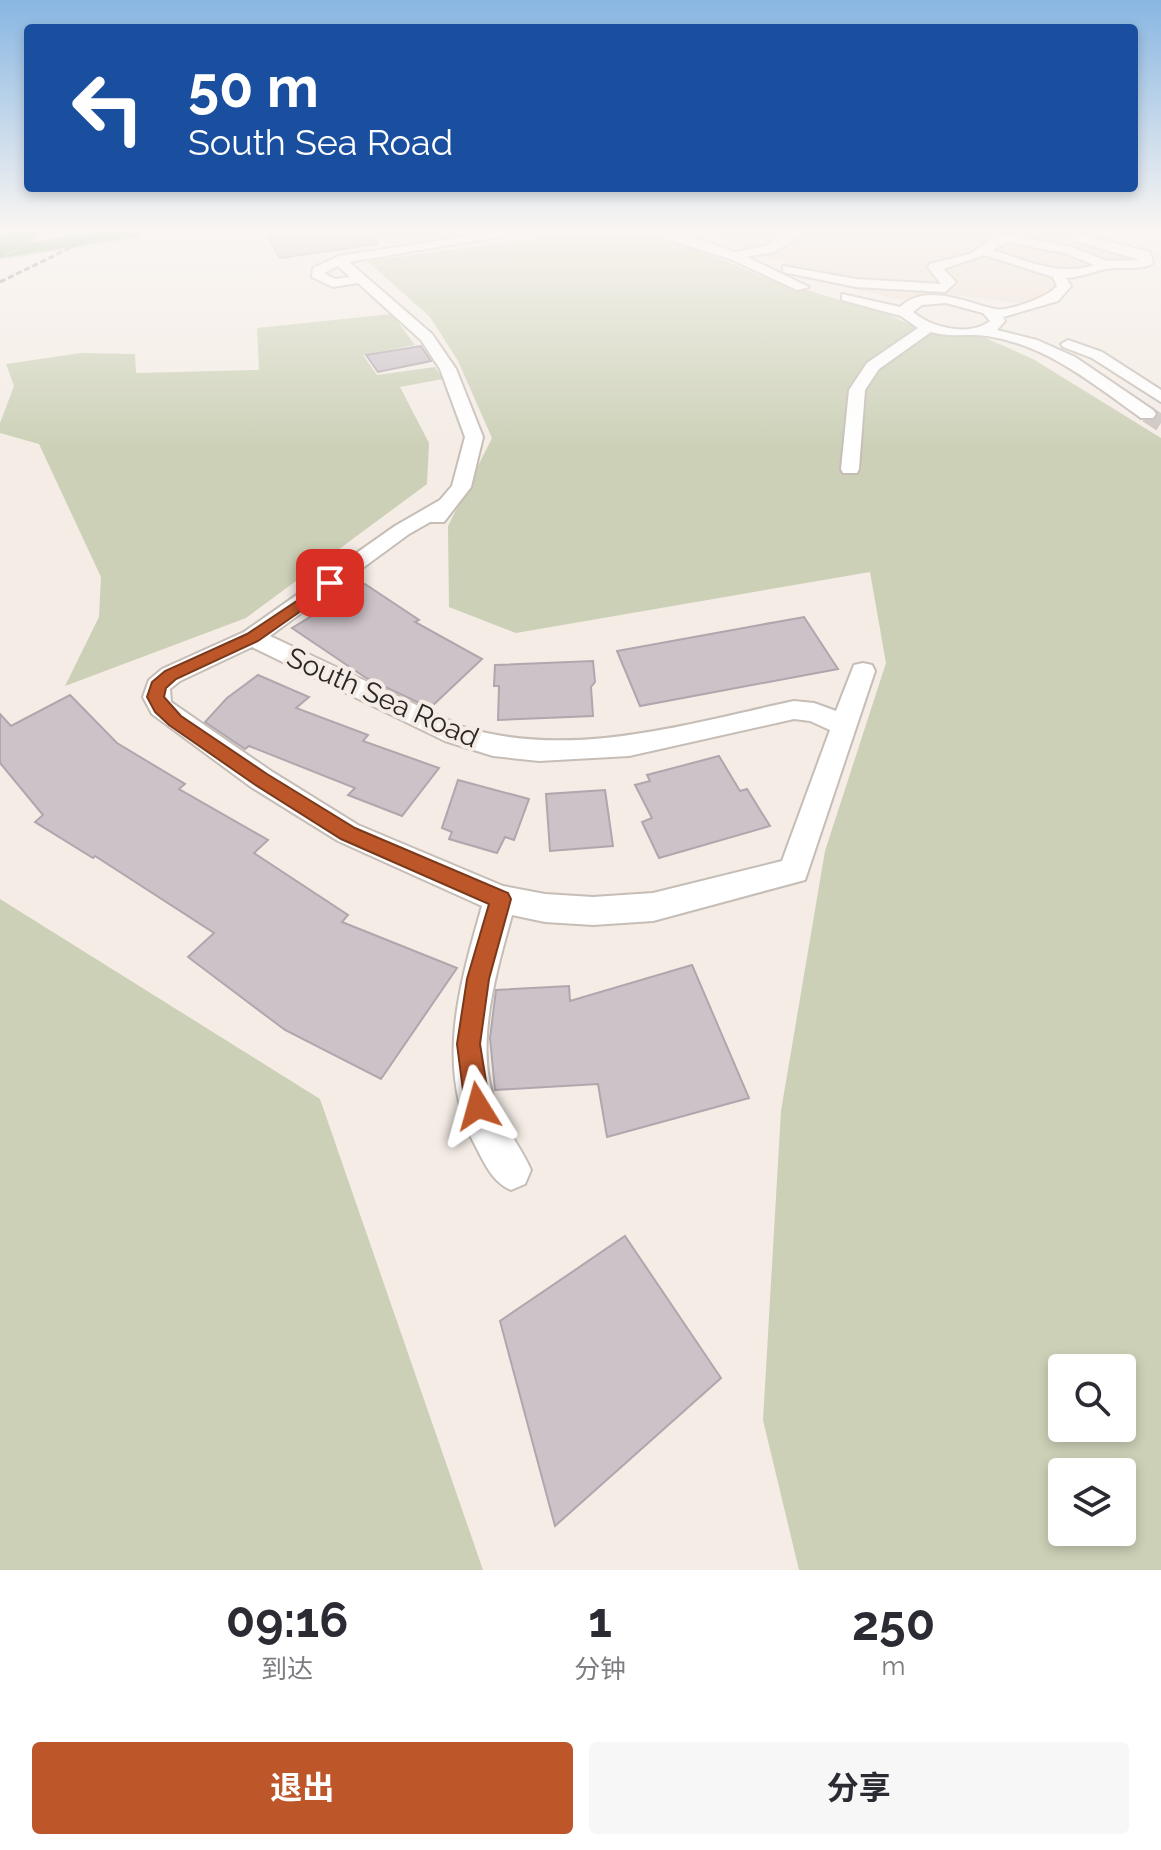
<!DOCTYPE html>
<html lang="zh">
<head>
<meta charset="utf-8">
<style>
  :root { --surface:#fff; --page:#f7f7f7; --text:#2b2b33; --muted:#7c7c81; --accent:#bd572a }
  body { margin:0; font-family:Raleway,"Noto Sans SC",sans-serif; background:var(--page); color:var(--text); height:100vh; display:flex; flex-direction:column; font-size:30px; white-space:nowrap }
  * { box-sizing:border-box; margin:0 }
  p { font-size:26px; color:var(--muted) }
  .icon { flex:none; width:44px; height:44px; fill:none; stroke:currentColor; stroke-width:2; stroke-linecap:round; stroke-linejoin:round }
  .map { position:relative; height:1570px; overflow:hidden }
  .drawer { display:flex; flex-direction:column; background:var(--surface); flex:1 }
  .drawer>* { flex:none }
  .banner { position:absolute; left:24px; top:24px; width:1114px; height:168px; border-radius:8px; box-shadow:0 4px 12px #0003; background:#1a4fa0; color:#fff; overflow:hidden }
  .fabs { position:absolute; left:1048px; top:1354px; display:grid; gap:16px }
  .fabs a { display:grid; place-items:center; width:88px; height:88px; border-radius:8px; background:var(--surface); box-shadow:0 4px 12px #0003; font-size:40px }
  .pin { position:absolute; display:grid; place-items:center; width:68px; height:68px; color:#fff; margin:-34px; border-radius:16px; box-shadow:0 4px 12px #0006 }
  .me { position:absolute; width:88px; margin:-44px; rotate:352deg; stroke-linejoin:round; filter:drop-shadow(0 0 6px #0008) }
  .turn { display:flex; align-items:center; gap:28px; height:168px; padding:0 32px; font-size:36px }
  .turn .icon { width:104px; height:104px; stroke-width:2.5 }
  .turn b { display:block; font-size:56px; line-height:68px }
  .eta { display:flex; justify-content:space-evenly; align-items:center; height:136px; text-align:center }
  .eta b { font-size:48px; font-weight:700; line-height:56px }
  .primary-button { display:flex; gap:16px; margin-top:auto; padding:16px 32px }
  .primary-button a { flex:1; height:92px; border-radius:8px; background:var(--accent); color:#fff; font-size:32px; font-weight:700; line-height:92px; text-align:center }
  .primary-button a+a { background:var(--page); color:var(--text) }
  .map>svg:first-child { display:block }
</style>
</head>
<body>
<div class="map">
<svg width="1161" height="1570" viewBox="0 0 1161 1570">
  <rect width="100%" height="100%" fill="#f4ece5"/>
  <!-- built -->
  <path fill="#eedfd3" d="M373 232H477L386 246Z
    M706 232H1077L1161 257V260L1065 275 1062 292 1023 304 955 295 899 300 838 285Z"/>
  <!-- green -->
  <path fill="#cbd0b6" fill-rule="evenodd" d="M582 232H657L662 239 710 254 760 276 887 314 931 334 981 336 1033 359 1161 438V1570H799L763 1420 781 1111 825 851 886 663 870 572 516 633 449 607 448 526 492 438 458 361 430 317 367 261ZM1062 1368H1122V1428H1062ZM1062 1472H1122V1532H1062Z
    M392 314 415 345 363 355 377 375 435 367 443 379 400 387 429 443 427 484 246 618 65 686 99 617 101 577 39 444 0 433V423L14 386 6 364 81 353 135 354 136 373 259 370 257 328Z
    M0 899 320 1099 483 1570H0Z"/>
  <!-- building -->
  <path fill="#ccc3c9" stroke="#afa7ad" stroke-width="2" d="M288 232H376L377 244 280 258 267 235Z
    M421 346 431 361 378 372 366 355Z
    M365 584 419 620 415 622 482 659 430 708 366 678 292 628Z
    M804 617 838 669 640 706 617 651Z
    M593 661 595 682 591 687 593 716 498 720 499 686H494L495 665Z
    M258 675 309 697 296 708 368 735 363 741 439 768 402 816 348 795 355 788 249 746 245 749 205 722 227 698Z
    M70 695 117 743 185 784 179 789 268 840 254 853 348 915 342 922 457 968 381 1079 285 1030 188 957 214 933 95 856 93 858 35 822 43 815 0 763V714L11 726Z
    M719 756 740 791 747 789 770 826 659 858 642 822 652 818 635 785 650 781 647 775Z
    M458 780 529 799 514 840 505 837 497 853 449 839 452 832 442 828Z
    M605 790 613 846 550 851 546 794Z
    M692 965 749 1098 607 1137 598 1084 495 1090 490 1038 496 990 569 986 570 1001Z
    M625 1236 721 1378 555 1526 500 1321Z"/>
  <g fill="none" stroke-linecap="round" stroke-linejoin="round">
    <!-- minor-tunnel -->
    <path stroke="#ccc5bf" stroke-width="17" stroke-dasharray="17 8" stroke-linecap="butt" d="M1147 414 1161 423"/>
    <!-- minor casing -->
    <g stroke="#c5bdb6" stroke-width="4">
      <path id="minor" d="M497 232H528L349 262 432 334 456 369 483 437 471 487 444 522H430L409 534 270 636 463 727C572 760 686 724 794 701L814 703 836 711 854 665 863 663 872 665 875 671 805 880 653 921 593 925 545 922 512 915C496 974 472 1050 498 1110 507 1131 522 1149 531 1170L525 1184 511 1190C493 1182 486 1166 477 1149 434 1070 459 987 482 906L338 841 251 787 152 714 143 697 149 680 162 669 244 632 395 526 440 500 452 486 465 437 440 369 421 340 358 283 333 287 312 277 313 268 339 256ZM338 266 350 277 335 279 324 273ZM252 647 445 741 493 756 539 761 629 756 794 719 810 721 830 730 782 861 653 893 593 897 545 894 503 886 358 825 271 771 171 702 170 689 180 681Z
        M666 232H678L735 252 766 246 787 232H806L774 252 747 257 809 287 797 290 730 259 671 240Z
        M1076 233 1150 252 1153 263C1141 271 1122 266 1106 269 1092 272 1081 277 1066 278L1071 286 1058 301 1003 317 1005 321 997 330 1037 340 1075 357 1153 410 1156 414 1153 418H1141C1093 384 1047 345 987 336 968 333 950 338 931 332L879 369 865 390 859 469 857 473H843L841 469 849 390 867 363 918 328 901 316 842 300V294L900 307C927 282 966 303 995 309 1007 312 1049 297 1057 286L1053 277 984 255 943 269 956 282 945 292 856 287 783 272V266L856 279 941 284 928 267 930 264 970 254 994 237 1007 234 1072 247 1107 261 1140 260 1072 240V234ZM1007 242 1065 253 1094 265C1059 277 1025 260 992 250ZM946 303 983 313 990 321C969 337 932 328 913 312L922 305Z
        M1068 340 1102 352 1161 390V402L1092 358 1063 347 1061 344Z"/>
    </g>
    <!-- highway casing -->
    <g stroke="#cccbcb" stroke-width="4">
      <path id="highway" d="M99 232H142L134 237 0 258V248Z"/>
    </g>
    <!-- minor -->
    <use href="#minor" fill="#fff" fill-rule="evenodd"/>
    <!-- highway -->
    <use href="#highway" fill="#6db05f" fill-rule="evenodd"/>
    <!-- rail -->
    <path stroke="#837e79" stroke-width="3" stroke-dasharray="6 3" stroke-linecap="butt" d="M0 282 103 232"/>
    <!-- highway-bridge casing -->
    <g stroke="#cccbcb" stroke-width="21" stroke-linecap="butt">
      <path id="highway-bridge" d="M0 247 29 232"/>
    </g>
    <!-- highway-bridge -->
    <use href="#highway-bridge" stroke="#6db05f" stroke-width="19"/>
  </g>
  <!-- sky -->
  <linearGradient id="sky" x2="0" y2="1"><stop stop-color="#88b6e2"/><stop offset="0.51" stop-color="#faf6f3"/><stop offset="1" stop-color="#faf6f3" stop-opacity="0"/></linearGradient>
  <rect width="1161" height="452" fill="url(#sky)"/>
  <!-- route -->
  <path fill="#bd572a" stroke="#7b391b" stroke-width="2" d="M330 579 337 583 335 587 258 641 176 679 166 688 164 697 181 716 267 774 355 828 508 893 511 899 489 979 480 1044 490 1106 486 1114 478 1118 469 1114 465 1106 457 1044 467 979 489 904 341 839 254 784 169 725 155 712 147 697 152 682 165 671 247 634Z"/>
  <g text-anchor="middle" stroke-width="8" stroke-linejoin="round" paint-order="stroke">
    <!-- street labels -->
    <g font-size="28" fill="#2a2725" stroke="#f4ece5">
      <text transform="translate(383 697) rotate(24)" y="10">South Sea Road</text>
    </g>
  </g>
</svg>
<div class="fabs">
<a><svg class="icon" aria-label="search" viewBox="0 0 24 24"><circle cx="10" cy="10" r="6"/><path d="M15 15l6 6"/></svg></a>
<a><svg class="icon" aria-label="layers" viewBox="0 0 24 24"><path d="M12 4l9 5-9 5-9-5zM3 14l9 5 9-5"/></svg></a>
</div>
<div class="pin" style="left:330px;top:583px;background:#d93025"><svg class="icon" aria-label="arrive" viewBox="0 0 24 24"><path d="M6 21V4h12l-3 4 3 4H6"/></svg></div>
<svg class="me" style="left:478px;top:1106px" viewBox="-20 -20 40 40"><path d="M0-17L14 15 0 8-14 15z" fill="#bd572a" stroke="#fff" stroke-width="4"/></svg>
<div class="banner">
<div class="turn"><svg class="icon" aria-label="left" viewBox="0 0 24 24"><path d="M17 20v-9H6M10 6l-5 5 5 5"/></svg><div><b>50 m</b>South Sea Road</div></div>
</div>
</div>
<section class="drawer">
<div class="eta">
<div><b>09:16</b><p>到达</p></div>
<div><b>1</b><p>分钟</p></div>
<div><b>250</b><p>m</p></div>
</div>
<div class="primary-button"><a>退出</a><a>分享</a></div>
</section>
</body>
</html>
